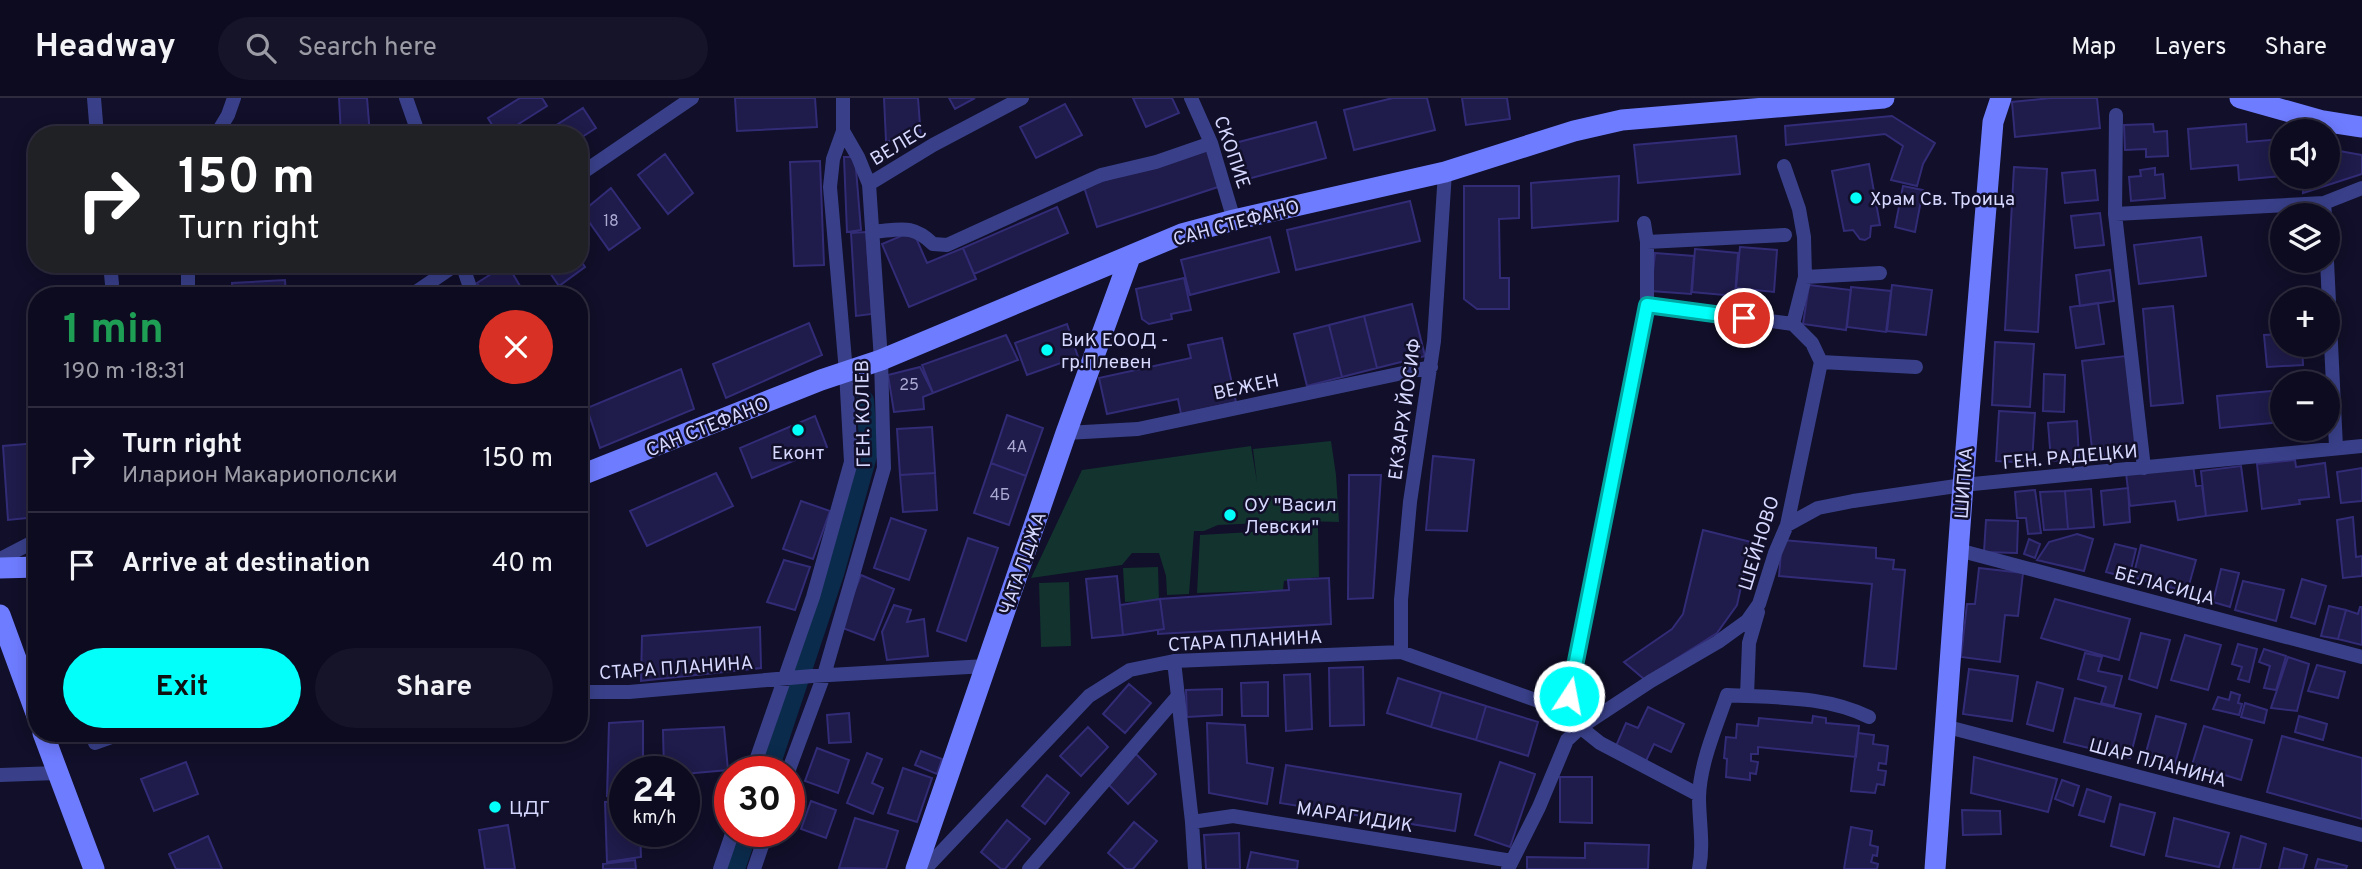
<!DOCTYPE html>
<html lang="en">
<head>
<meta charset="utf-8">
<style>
  :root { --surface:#0d0b1f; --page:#161428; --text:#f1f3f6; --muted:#9a9ba4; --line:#2d2b3d; --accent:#03fff9 }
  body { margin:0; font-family:Overpass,sans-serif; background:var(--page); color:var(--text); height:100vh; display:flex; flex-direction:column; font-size:26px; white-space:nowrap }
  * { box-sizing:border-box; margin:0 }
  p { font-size:23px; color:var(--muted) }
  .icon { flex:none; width:38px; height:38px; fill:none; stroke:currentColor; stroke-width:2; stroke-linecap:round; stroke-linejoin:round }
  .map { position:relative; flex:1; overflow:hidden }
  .panel { position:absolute; left:28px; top:189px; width:560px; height:455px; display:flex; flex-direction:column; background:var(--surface); border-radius:28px; box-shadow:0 4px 18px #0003,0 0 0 2px var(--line) }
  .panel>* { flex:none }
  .top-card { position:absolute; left:28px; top:28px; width:560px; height:147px; border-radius:28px; box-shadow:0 4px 18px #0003,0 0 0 2px var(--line); background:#202124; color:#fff; overflow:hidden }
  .tools { position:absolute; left:2270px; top:21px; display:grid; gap:14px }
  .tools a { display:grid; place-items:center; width:70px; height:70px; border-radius:50%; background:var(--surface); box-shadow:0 4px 18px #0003,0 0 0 2px var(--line); font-size:35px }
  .speed { position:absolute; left:609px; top:658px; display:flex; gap:14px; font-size:35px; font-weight:700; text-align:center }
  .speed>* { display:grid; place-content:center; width:91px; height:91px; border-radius:50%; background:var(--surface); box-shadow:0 4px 18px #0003,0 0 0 2px var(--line); line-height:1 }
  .speed small { font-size:18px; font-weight:400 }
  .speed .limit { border:10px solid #d22; background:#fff; color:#111 }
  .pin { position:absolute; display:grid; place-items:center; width:60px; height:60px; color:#fff; margin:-30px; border:4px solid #fff; border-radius:50%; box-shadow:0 2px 7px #0007 }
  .me { position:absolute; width:77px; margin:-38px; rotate:11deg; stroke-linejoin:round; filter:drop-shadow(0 0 5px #0008) }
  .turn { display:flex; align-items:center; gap:24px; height:147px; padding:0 35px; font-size:32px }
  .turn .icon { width:91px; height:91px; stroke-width:2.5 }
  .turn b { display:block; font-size:49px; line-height:60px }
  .round { display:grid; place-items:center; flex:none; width:74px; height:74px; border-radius:37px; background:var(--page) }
  .headline { display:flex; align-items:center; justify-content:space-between; height:119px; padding:0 35px }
  h1 { font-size:42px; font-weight:700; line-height:52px; color:#1e9e55 }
  .primary-button { display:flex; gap:14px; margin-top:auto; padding:14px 35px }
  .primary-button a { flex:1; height:80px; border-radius:42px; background:var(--accent); color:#111; font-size:28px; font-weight:700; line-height:80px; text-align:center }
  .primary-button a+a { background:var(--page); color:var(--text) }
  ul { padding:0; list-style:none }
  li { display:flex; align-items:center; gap:21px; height:105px; padding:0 35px; border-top:2px solid var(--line) }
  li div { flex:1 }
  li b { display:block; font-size:26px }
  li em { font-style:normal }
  header { display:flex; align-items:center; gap:42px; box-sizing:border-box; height:98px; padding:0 35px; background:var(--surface); border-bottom:2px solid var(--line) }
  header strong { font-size:33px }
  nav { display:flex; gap:38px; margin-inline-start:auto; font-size:24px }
  .search { width:490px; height:63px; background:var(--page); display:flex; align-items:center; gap:18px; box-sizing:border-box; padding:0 24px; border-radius:38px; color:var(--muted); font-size:26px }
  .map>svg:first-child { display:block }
</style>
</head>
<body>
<header>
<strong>Headway</strong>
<div class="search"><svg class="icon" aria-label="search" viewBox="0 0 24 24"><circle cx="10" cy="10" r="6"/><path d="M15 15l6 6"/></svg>Search here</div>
<nav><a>Map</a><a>Layers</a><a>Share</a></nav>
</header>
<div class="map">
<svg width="2362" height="771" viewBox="0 0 2362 771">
  <rect width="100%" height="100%" fill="#110f29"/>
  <!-- park -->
  <path fill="#12332e" d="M1331 343 1336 377 1339 424 1303 423 1218 427 1204 433H1194L1189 496 1167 497 1166 478 1159 455H1132L1122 467 1031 480 1082 372 1251 348 1257 384 1253 351Z
    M1318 430 1319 479 1284 483 1283 492 1197 495 1200 437Z
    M1158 469 1159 502 1125 504 1123 470Z
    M1069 484 1071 548 1041 549 1039 485Z"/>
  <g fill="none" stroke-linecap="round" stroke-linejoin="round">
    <!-- canal -->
    <path stroke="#0b2b4c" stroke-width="18" d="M769 674 835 476 869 354 865 302
      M736 771 749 733"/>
  </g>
  <!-- building -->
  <path fill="#1f1b4a" stroke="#322c77" stroke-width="2" d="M339 0H367L370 37H341Z
    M520 0H542L547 8 517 27 523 37H498L488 20Z
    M735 0H815L817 29 737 33Z
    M884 0H918L921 41 886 43Z
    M949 0H975L955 11Z
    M1133 0H1172L1179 15 1146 29Z
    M1393 0H1427L1435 32 1354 52 1344 12Z
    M1462 0H1507L1510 21 1466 27Z
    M2051 0H2097L2100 30 2015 39 2012 4Z
    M1065 6 1082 37 1036 60 1020 29Z
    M583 10 596 30 579 41V37H541Z
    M1892 18 1935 45 1923 66 1917 88 1891 82 1903 48 1885 36 1786 47 1785 28Z
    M1316 24 1326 60 1244 82 1235 45Z
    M2153 26 2154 34 2167 33 2168 58 2146 59V51L2125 52 2124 27Z
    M2246 26 2247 44 2282 41V78L2239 82 2238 67 2191 71 2188 31Z
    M1736 38 1740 76 1638 85 1634 47Z
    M1211 48 1224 87 1097 129 1084 89Z
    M2328 51 2362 57V76L2303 95 2304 79H2328Z
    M665 56 693 95 668 116 638 77Z
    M844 59H855L861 132 847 134Z
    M820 63 824 167 794 168 790 64Z
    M1869 66 1880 127 1871 128 1870 139 1865 142 1860 141 1853 132 1844 133 1832 73Z
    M2014 69 2047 71 2038 234 2005 232Z
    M2155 70V77L2163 76 2165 100 2131 103 2129 79 2141 78 2140 72Z
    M2095 72 2098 102 2065 105 2062 75Z
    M1619 78 1618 123 1532 130 1531 85Z
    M1464 88H1519V120L1499 121 1500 180H1509V211H1477L1464 201Z
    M1903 88 1923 92 1915 134 1895 129Z
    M611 90 640 130 609 152 582 114Z
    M1410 103 1420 143 1296 172 1287 132Z
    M1057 109 1068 135 974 176 963 150Z
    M2100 115 2104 147 2075 150 2071 118Z
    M913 133 927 165 963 150 976 181 909 209 882 146Z
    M866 134 872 216 856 218 851 135Z
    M1270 139 1279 174 1190 197 1181 162Z
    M2201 139 2206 178 2139 186 2134 147Z
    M1740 149 1777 152 1774 194 1736 190Z
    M1695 151 1738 155 1735 198 1692 194Z
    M1655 155 1694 158 1691 196 1651 193Z
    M579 160 585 169 559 188 544 166H579Z
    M360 166H412L413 173 360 175Z
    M507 166 526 198H485L477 185Z
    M2110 172 2114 203 2080 208 2076 177Z
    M1184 180 1191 212 1171 216 1172 221 1149 226 1142 221 1136 191Z
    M285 182 286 198H233L232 185Z
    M1809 187 1851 192 1846 232 1803 226Z
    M1892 187 1932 192 1926 237 1887 233Z
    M1851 189 1891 193 1886 234 1847 229Z
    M2098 205 2104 246 2076 250 2070 209Z
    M1412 206 1425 258 1377 270 1364 218Z
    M2173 208 2183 305 2151 308 2143 211Z
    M1364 218 1377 270 1342 279 1329 227Z
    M809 225 822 257 726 300 713 266Z
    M1067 226 1078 259 1027 277 1015 245Z
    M1329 227 1342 279 1307 288 1294 236Z
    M2282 236V247H2302L2303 267 2267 269 2264 237Z
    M1006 237 1018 262 933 295 922 267Z
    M1222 240 1236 304 1181 316 1178 301 1107 316 1099 280 1191 260 1188 247Z
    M1995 244 2034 246 2030 309 1992 307Z
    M2126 258 2137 354 2093 359 2082 263Z
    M920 269 933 295 923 299 924 311 894 314 888 277Z
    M681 271 694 311 600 350 587 310Z
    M2044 276 2065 277 2064 314 2043 313Z
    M2282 292V324L2220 330 2217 298Z
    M1999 313 2035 315 2032 365 1996 363Z
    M1007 317 1043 330 1026 378 991 365Z
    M815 318 827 349 752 380 740 350Z
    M2077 323 2079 361 2051 363 2048 325Z
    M932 329 935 375 900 377 897 331Z
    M37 345V419L8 422 3 348Z
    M1433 358 1474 362 1467 433 1426 432Z
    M2295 362 2296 369 2325 365 2329 399 2299 402 2300 406 2262 411 2257 366Z
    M991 365 1026 378 1009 427 974 415Z
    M2193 367 2196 388 2202 387 2206 418 2178 422 2175 403 2130 408 2126 375Z
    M2241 368 2247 413 2206 418 2201 373Z
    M2362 370V403L2341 405 2337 374Z
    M716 375 733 408 647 448 630 413Z
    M935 375 937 412 903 414 900 377Z
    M1349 377H1381L1373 500 1348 501Z
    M2128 390 2130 424 2104 427 2101 393Z
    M2091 391 2094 429 2068 431 2065 393Z
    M2035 392 2041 435 2028 436 2026 420H2017L2015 394Z
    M2065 393 2068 431 2044 432 2040 394Z
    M801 403 830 413 813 461 783 451Z
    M2353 419 2356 459 2362 458V478L2343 480 2337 422Z
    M891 420 926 432 909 482 874 470Z
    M1986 422 2018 423 2017 455 1984 454Z
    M1703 432 1751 444 1737 507 1717 535 1644 581 1624 564 1672 531 1683 516Z
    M2077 436 2093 441 2084 473 2037 462 2049 444Z
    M968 440 998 450 966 543 937 533Z
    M2029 441 2040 446 2035 460 2024 456Z
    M1782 442 1876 450V460L1894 462 1893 471 1905 472 1896 571 1864 568 1872 486 1779 478Z
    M2115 446 2136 451 2129 480 2106 474Z
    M2141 447 2196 462 2187 494 2133 479Z
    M579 451H588L589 516 579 517Z
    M784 462 810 469 795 512 767 504Z
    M1979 470 2023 475 2018 518 2005 517 2000 564 1961 559 1967 506H1975Z
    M2221 471 2239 475 2230 509 2213 504Z
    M861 477 894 491 874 542 840 529Z
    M1117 478 1123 537 1092 540 1086 481Z
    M1329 480 1331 526 1158 536V532L1164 531 1160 501 1289 492 1288 482Z
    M2302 481 2326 488 2315 526 2291 519Z
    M2243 483 2284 492 2276 523 2235 512Z
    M1160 501 1164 531 1123 537 1120 507Z
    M2055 501 2130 521 2119 562 2041 540Z
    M894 507 911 512 907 524 924 521 928 558 887 562 882 534Z
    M2329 508 2346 512 2338 541 2321 538Z
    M2360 509H2362V547L2338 541 2346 512 2358 516Z
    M760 529 761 570 641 583 642 538Z
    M2141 535 2170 542 2157 590 2129 581Z
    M2185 537 2221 547 2208 592 2171 582Z
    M2238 546 2257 551 2249 584 2238 581 2242 569 2232 566Z
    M2264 551 2286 558 2276 592 2264 590 2270 568 2259 564Z
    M2085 555 2102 559 2098 573 2122 578 2114 608 2101 605 2106 589 2078 581Z
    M2288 559 2309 566 2297 613 2271 610Z
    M2317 567 2345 574 2338 600 2308 593Z
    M1363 569 1364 627 1330 628 1329 570Z
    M1969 571 2018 578 2012 623 1963 616Z
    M1310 576 1312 631 1286 633 1284 577Z
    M1398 580 1441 594 1431 629 1387 615Z
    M1268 584V618H1242L1241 585Z
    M2037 584 2063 591 2053 633 2027 626Z
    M1129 586 1151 605 1125 635 1103 616Z
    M1222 591V617L1187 619 1186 592Z
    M1441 594 1486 608 1476 642 1431 629Z
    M2231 594 2240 597 2238 605 2242 606 2239 617 2213 611 2218 599 2229 602Z
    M2075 600 2141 616 2130 660 2064 644Z
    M2245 605 2267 612 2264 625 2241 619Z
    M1486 608 1538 624 1528 658 1476 642Z
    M1648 609 1684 626 1671 654 1654 646 1646 663 1616 648 1626 625 1638 630Z
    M849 615 851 644 829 645 827 617Z
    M1813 618 1826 620V625L1859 628 1856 659 1758 649V656H1751V663L1758 664 1756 676 1750 675V682L1726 679 1727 661 1724 660 1726 639 1736 640 1737 626 1758 628 1759 620 1812 625Z
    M2156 618 2186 626 2175 666 2145 658Z
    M2299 618 2327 626 2323 642 2295 634Z
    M643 623V674H625V697L607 698 609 625Z
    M1207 625 1245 627 1247 665 1273 670 1267 706 1209 695Z
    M2204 628 2252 642 2241 682 2192 667Z
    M724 629 728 672 684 676V674H664L663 632Z
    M1088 629 1108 649 1081 678 1060 658Z
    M1858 635 1874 637 1873 646 1888 648 1886 666 1879 665 1878 672 1886 673 1884 687 1877 686 1875 695 1851 693Z
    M2282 638 2362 660V721L2267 694Z
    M817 650 849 662 838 695 805 683Z
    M921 653 942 661 937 676 915 667Z
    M867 655 882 661 872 685 883 690 873 716 847 705Z
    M1136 656 1156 676 1128 706 1107 685Z
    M1974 659 2057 681 2048 714 1971 695Z
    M186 664 198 696 154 713 141 681Z
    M1500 664 1535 676 1510 749 1475 737Z
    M1286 667 1461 696 1455 733 1280 705Z
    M903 670 932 680 917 724 888 715Z
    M1047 677 1069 695 1045 726 1022 708Z
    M1560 679H1592V725L1560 724Z
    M2062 682 2079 688 2073 708 2055 701Z
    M2087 691 2111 699 2104 724 2079 717Z
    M625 703V733H640L641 759 607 764 605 704Z
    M811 703 836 712 826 740 801 731Z
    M2120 706 2155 715 2144 757 2111 748Z
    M1962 712 2000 713 2001 736 1963 737Z
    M855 720 898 733 886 771 839 770Z
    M2174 720 2229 735 2219 769 2166 758Z
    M1007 722 1030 741 1005 771H1001L981 754Z
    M1134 724 1157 743 1133 771H1126L1108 755Z
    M508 727 515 771H485L479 732Z
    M1851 729 1872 733 1870 747 1878 749 1877 758 1873 757 1871 764 1878 766 1877 771H1844Z
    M1239 735 1240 771H1206L1204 737Z
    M208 738 222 771H176L169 756Z
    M2241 738 2266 746 2260 771H2233Z
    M1585 745 1649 747 1648 771H1527V759L1585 760Z
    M2284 750 2307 757 2303 771H2279Z
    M1251 754 1298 763 1297 771H1247Z
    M2318 761 2347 768 2346 771H2315Z
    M635 762 636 771H603V766Z"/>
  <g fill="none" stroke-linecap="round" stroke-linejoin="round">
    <!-- street -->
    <path stroke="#394089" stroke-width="14" d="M94 0 97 37
      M406 0 419 37
      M1191 0 1211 45 1234 122
      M216 37 228 17 234 0
      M1784 68 1799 111 1804 139 1805 179
      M579 77 692 0
      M869 86 933 47 1022 0
      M2115 116 2116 17
      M2325 117 2324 105 2362 90
      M872 134C899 132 912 125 933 146L947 147 1101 77 1156 64 1211 45
      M1647 144 1785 137
      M2327 163 2336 349
      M110 166 112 186
      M462 166 473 198
      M188 198V166
      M410 198 457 166
      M1647 207 1793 226 1812 245 1821 264 1916 269
      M1793 226 1805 179 1880 175
      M1066 335 1138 331 1431 269
      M2144 370 2115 116 2324 105
      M1787 427 1818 410 1853 403 1963 387 2362 348
      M1958 452 2362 559
      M0 461 37 442
      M1401 554V502L1410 404 1434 243 1445 74
      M1174 563 1192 724 1195 771
      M579 594H629L812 578 986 568
      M1747 598 1749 545 1758 514
      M1944 628 2362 737
      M1581 629 1651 583 1718 544 1747 523 1759 506 1775 455 1787 427 1821 264
      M95 645 123 635
      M752 674 813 499 851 364 846 274 830 89 833 61 843 33V0
      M788 674 824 577 884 370 881 262 869 86 858 59 843 33
      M0 677 57 675
      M1192 724 1233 718 1512 763
      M720 771 733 733
      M754 771 767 733
      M925 771 1089 598 1130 572 1174 563 1401 554 1555 609 1600 645 1699 697
      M1029 771 1177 599
      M1508 771 1539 709 1567 642 1581 629 1569 598 1647 207V144L1644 125
      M1699 771C1704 747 1699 723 1699 699 1700 665 1716 629 1727 597 1774 600 1825 597 1869 619"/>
    <!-- secondary -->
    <path stroke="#6e7cff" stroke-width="21" d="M2240 0 2323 23 2362 29
      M579 378 821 282 881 262 1182 136 1234 122 1445 74 1574 33 1622 22 1884 0
      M0 470 37 469
      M0 517 37 618
      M43 635 94 771
      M916 771 1066 335 1130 159
      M1935 771 1963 387 1993 24 2001 0"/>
  </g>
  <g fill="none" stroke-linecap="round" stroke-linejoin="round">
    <!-- route casing -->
    <g stroke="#02a6a2" stroke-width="18">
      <path id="route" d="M1569 598 1647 207 1744 220"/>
    </g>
    <!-- route -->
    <use href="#route" stroke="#03fff9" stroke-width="12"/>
  </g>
  <!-- markers -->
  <g fill="#03fff9" stroke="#110f29" stroke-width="2.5">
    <circle cx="1856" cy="100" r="7"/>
    <circle cx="1047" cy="252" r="7"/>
    <circle cx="798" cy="332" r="7"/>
    <circle cx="1230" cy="417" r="7"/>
    <circle cx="495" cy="709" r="7"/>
  </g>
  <g text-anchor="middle" stroke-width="5" stroke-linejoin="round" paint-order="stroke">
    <!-- number labels -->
    <g font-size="16" fill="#a9a9d2">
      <text x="611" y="128">18</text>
      <text x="909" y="292">25</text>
      <text x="1017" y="354">4A</text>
      <text x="1000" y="402">4Б</text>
    </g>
    <!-- street labels -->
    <g font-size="19" fill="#d7d8ff" stroke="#110f29">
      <text transform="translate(898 46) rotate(-31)" y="7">ВЕЛЕС</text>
      <text transform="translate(1233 54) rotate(71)" y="7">СКОПИЕ</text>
      <text transform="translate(1236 124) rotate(-15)" y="7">САН СТЕФАНО</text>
      <text transform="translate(1246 288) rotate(-12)" y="7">ВЕЖЕН</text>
      <text transform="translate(1404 311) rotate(-82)" y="7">ЕКЗАРХ ЙОСИФ</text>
      <text transform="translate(862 316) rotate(-91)" y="7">ГЕН. КОЛЕВ</text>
      <text transform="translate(707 328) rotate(-22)" y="7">САН СТЕФАНО</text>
      <text transform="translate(2070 358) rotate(-5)" y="7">ГЕН. РАДЕЦКИ</text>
      <text transform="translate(1963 385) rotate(-86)" y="7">ШИПКА</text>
      <text transform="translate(1758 445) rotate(-73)" y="7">ШЕЙНОВО</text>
      <text transform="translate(1022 465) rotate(-71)" y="7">ЧАТАЛДЖА</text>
      <text transform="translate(2165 487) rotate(15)" y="7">БЕЛАСИЦА</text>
      <text transform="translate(1245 542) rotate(-3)" y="7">СТАРА ПЛАНИНА</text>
      <text transform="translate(676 569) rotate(-4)" y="7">СТАРА ПЛАНИНА</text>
      <text transform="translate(2158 664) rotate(15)" y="7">ШАР ПЛАНИНА</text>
      <text transform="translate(1355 718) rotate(9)" y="7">МАРАГИДИК</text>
    </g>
    <!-- poi labels -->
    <g font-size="19" fill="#d7d8ff" stroke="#110f29" text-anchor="start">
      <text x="1870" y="107">Храм Св. Троица</text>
      <text x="1061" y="248">ВиК ЕООД -<tspan x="1061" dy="22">гр.Плевен</tspan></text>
      <text x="798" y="361" text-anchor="middle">Еконт</text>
      <text x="1244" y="413">ОУ "Васил<tspan x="1244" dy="22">Левски"</tspan></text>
      <text x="509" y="716">ЦДГ</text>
    </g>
  </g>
</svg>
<div class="tools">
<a><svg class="icon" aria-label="sound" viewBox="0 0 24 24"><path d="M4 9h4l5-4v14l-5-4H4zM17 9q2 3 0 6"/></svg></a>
<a><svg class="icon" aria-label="layers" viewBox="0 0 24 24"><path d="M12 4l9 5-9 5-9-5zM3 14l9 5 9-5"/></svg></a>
<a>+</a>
<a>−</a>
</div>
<div class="speed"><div>24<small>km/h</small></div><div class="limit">30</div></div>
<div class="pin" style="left:1744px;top:220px;background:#d93025"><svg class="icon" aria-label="arrive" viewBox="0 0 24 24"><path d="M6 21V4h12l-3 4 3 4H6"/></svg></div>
<svg class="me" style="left:1569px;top:598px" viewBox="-20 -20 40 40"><circle r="17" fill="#03fff9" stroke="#fff" stroke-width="3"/><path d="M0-11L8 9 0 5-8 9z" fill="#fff"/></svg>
<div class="top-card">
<div class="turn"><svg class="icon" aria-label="right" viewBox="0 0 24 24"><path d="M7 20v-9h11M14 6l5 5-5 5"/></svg><div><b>150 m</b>Turn right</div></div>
</div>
<section class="panel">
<div class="headline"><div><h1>1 min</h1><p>190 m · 18:31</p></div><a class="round" style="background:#d93025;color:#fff"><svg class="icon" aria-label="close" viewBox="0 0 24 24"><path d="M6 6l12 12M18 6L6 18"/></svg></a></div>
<ul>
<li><svg class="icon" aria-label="right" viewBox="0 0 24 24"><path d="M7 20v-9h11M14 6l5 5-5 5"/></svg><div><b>Turn right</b><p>Иларион Макариополски</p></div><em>150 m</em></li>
<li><svg class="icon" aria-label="arrive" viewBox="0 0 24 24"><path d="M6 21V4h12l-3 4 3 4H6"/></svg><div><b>Arrive at destination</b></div><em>40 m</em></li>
</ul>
<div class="primary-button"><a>Exit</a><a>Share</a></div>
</section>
</div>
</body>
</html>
